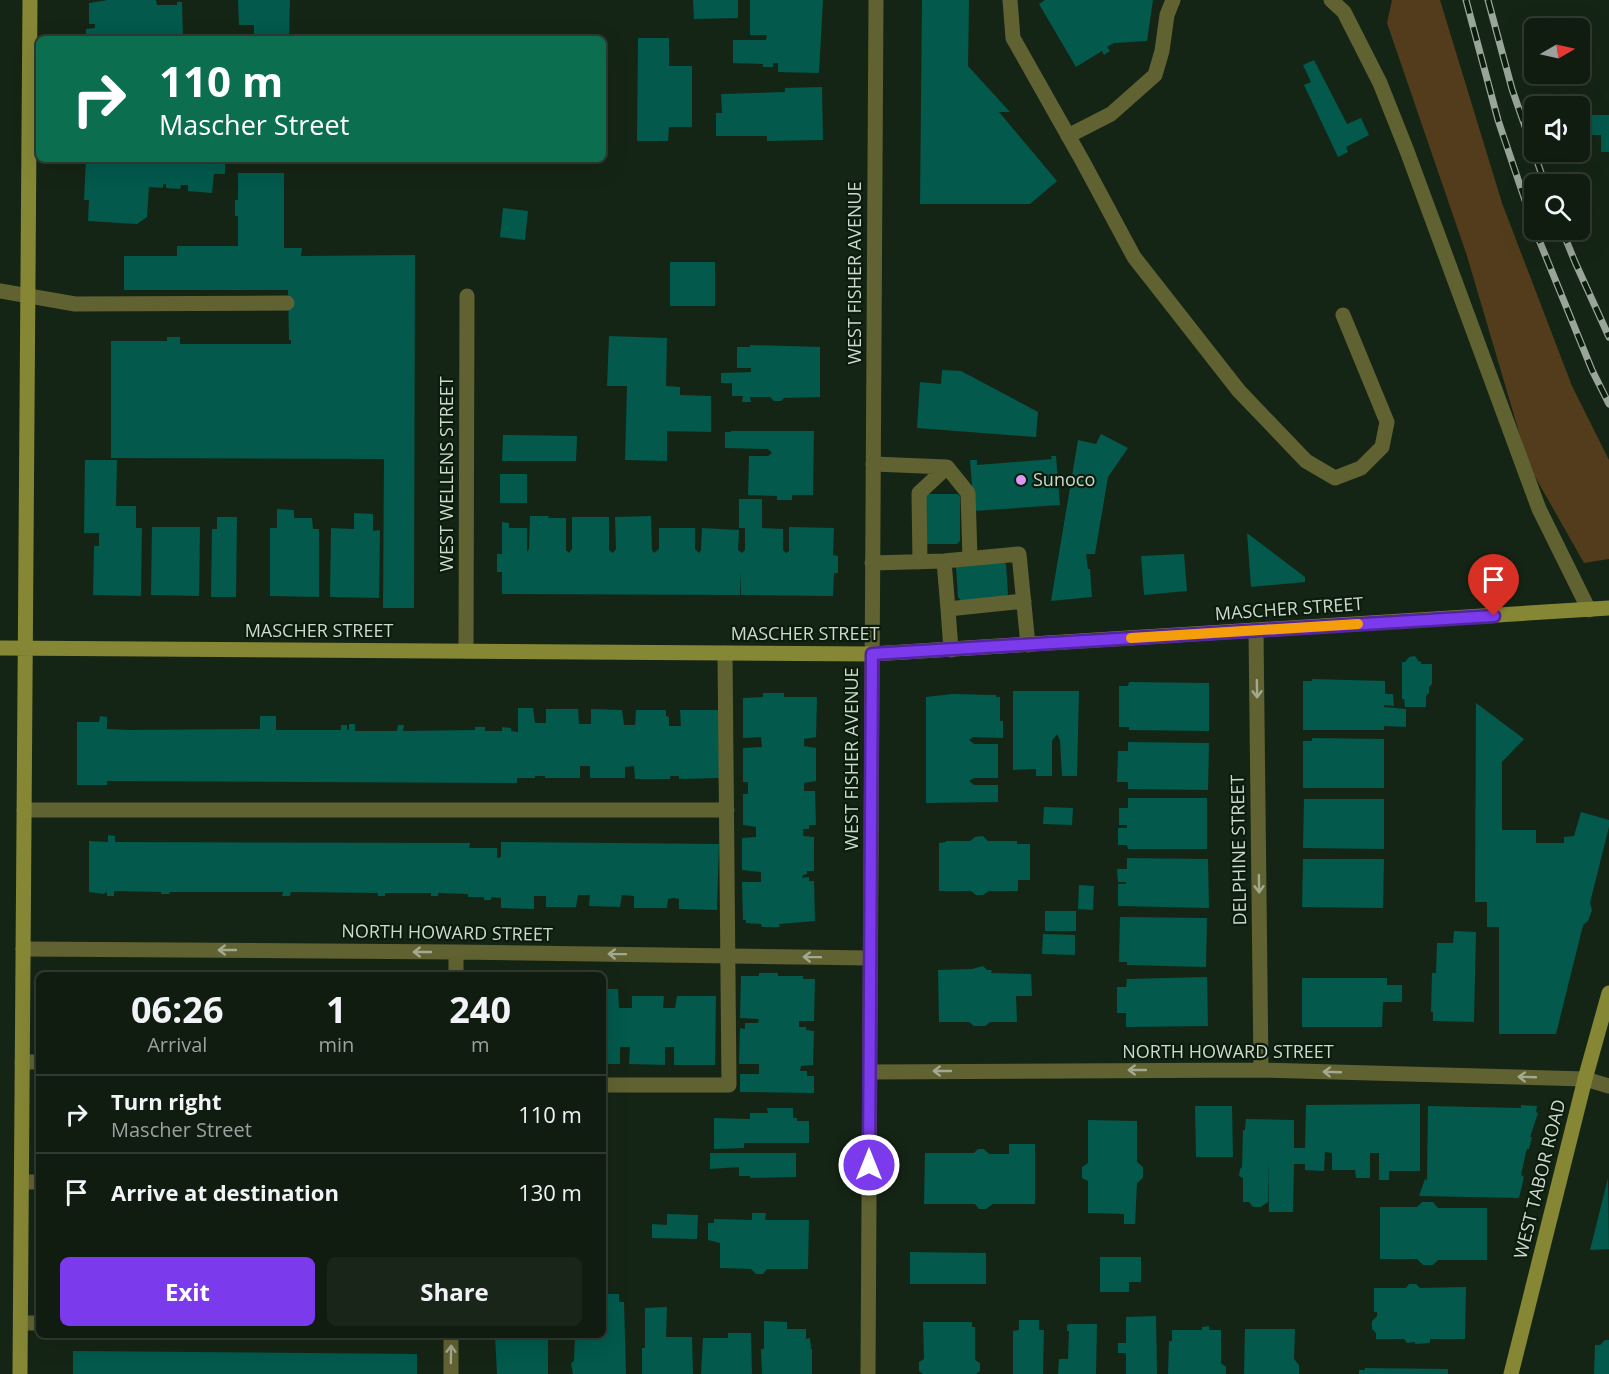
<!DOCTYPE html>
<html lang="en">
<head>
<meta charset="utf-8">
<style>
  :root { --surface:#101c10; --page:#192519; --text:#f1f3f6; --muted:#9ca19f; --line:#303a30; --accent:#7c3aed }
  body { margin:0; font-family:"Open Sans",sans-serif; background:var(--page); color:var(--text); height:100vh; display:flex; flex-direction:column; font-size:22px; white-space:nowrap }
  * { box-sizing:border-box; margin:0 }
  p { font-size:20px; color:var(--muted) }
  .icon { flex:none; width:33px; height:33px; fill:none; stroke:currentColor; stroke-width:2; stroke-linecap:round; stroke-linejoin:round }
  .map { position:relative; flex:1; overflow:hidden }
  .panel { position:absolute; left:36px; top:972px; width:570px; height:366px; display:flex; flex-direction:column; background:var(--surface); border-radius:9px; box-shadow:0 6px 24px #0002,0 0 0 2px var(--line) }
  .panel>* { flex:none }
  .guide { position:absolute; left:36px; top:36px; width:570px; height:126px; border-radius:9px; box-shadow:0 6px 24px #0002,0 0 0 2px var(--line); background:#0b6e4f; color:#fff; overflow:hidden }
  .needle { width:39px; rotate:81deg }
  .buttons { position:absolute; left:1524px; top:18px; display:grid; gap:12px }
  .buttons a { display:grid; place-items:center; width:66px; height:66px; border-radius:9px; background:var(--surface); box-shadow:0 6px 24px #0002,0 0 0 2px var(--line); font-size:30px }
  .pin { position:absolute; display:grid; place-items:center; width:51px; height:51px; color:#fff; margin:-62px -26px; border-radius:50% 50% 50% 0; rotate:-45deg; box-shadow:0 0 6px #0007 }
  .pin .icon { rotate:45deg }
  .me { position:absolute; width:66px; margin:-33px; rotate:0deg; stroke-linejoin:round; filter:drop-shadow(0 0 4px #0008) }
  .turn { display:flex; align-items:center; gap:21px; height:126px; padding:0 24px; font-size:27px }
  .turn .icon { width:78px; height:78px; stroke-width:2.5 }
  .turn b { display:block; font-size:42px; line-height:51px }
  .eta { display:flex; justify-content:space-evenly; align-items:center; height:102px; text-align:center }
  .eta b { font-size:36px; font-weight:700; line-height:42px }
  .cta { display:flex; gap:12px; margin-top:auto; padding:12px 24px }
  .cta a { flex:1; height:69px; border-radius:9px; background:var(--accent); color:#fff; font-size:24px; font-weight:700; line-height:69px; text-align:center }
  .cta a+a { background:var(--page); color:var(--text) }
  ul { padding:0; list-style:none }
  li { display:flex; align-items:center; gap:18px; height:78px; padding:0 24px; border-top:2px solid var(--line) }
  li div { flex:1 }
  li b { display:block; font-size:22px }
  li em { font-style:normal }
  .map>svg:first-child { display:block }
</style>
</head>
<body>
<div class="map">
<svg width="1609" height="1374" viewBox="0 0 1609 1374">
  <rect width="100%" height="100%" fill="#152515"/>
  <!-- green -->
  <path fill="#523c1b" d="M1392 0H1440L1502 203 1572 386 1609 460V559L1584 563 1529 466 1467 256 1387 23Z"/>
  <!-- building -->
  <path fill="#02594c" d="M108 0H156L157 5H177V2H182L183 39H86V29L95 28V24H89V3Z
    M238 0H290L289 39H254V25H239Z
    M693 0H738V18L694 19Z
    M750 0H823L819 73 778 72V63H773V67H763V64L733 63V40H766L767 35H750Z
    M922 0H969L968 66 1010 112H999L1057 181 1030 204H920Z
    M1045 0H1153L1147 41 1114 43 1107 47 1110 51 1104 55 1102 51 1076 67 1039 4Z
    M638 38H669V66H692V127H669L668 141H637Z
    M1314 60 1347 124 1361 118 1369 135 1346 147 1348 152 1338 157 1304 85 1311 82 1303 65Z
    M822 87 823 140 767 141V136H716V113H722L721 94 785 92V88Z
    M1582 115H1609V152H1601V135H1582Z
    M86 159H225V174H214L212 193 188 191V185H181L180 189 166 188V184H163V188L149 187 147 217 137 224 88 221 89 200H84Z
    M238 173H284V248H302L301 256 415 255 414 608H383L384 459 111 458V341H167V337H180V344H291V340H289L288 290H124V256H177V246H238V216H235V200H238Z
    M503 208 528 211 525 240 500 237Z
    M670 262H715V306H670Z
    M609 336 667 338 666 386 680 387V395L711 396V432L667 431V461L625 460 627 386H607Z
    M750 345 820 347V397L784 398 781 401H774L770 397H750L751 402H742L743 396H732V383H721V373L751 372V368H737V347H750Z
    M942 370 961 371 1038 412 1036 437 917 428 920 382 941 384Z
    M731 431H814L813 495H792V500H777V496L748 495 749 456H768L772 453 768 449 725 448V432H731Z
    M1101 434 1128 448 1108 477 1095 554H1086L1088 569H1090L1092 597 1051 601 1078 440 1096 444Z
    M503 435 577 436 576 461H502Z
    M1051 456H1056L1060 505 974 511 970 460H977V465L1052 459Z
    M85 460H117L116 506H136V528H142L141 596 93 595 94 546H99V533H84Z
    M500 474H527V503H500Z
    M927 494H958L960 496V541L957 544H927L924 497Z
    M739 499H762V528L783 529V550L786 553 789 551V527L834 528 833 555 838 556V573H834L833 596 741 595V571L740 595 502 594V572H497V554H502V522L509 523V528H527V552L529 549 530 516H549L548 518H566V550L569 553 572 549V517H609V550L613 553 616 549 615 517 651 516 652 550 654 553 659 549V528H695V549L699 553 701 550 702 528 739 530 738 550 742 553 745 550V528H739Z
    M277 509 294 510V518H312L313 529H319V597L270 596V528H277Z
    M354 513 373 514V531L380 530 379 598 330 597 331 528 354 529Z
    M217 517H237L236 597H211L212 529H217Z
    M152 527H200L199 596 151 595Z
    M1247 533 1305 577V582L1251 587Z
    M1184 554 1187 591 1144 595 1141 556Z
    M1004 562 1006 564 1008 594 1005 598 961 601 958 597 956 567Z
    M1415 656 1419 662 1421 661V664H1432V684L1429 687V693L1426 696V707H1405L1404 699H1402V662H1405L1409 657Z
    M1312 679 1385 681V694H1393L1394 706 1384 705V707L1406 709V727L1384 726V730H1303V681H1312Z
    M1129 682 1209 683V731L1129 730V727H1119V686H1128Z
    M1013 691H1079L1077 776H1062L1060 740 1057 734 1052 741V776H1036V769L1013 770Z
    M763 693H784V697H817L816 737 804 739V746L816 748V781L804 783V791H815L816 825H809V829H803V836L814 837V871H807V874L803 875 802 878 809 877V881H814L815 921 779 924 780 927H762L761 924 746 923V920H743L742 882H761V872L742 870V838L756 837V827L743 825V794H748V782H743V748L762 747 761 737 743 738V698L763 697Z
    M952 694 996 695V697H1000V721H1003V738L973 737 969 740 974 744H998V778H974L969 781 974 785H998V802L926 803V697Z
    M1476 703 1524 739 1502 762V830H1536V843H1564V837L1574 836 1581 812 1609 820V827L1590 903 1592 910 1588 921 1583 925 1556 1034H1499V927H1487V902H1475Z
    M518 708H533L535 723H546V709H578L579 724H591V709L622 710 624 725H635L636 710H666V716L669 717V726H681L680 710H719V778L679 779V776H670V779H635L634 766 625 767V778H590V766H580V778H545V776H535V778H517V783L107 781V785H77V722H99L100 716 107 717V729L130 730 260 729V716H276V730H341V725H347V730H349V724H355V731H397L398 725H404L403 731 475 730V727H485V731H502V727L511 728V731L518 732Z
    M1312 738 1384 739V788H1303V741H1312Z
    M1128 742 1209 743 1208 790 1128 789V782H1117L1118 751H1128Z
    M1128 798H1207V849H1128L1127 845H1118V828H1127V825H1119V808H1128Z
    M1304 799H1384V849L1303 848Z
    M1044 807 1073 808 1072 825 1043 824Z
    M108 835 115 836V842H117L470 843 469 848H497V858L501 857V842L719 844 717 910 679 909V899L674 898 668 899 667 908H634V896L622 895 620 907 589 906 590 895H578L576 907H546V896H534V909L501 908V898L491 897V900H484V897H468V894L438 893V896H431V893H385V896H378V893L291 892 290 896H282L283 892H169L170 894H161V892L114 891V896H107V892L103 894 89 892V841L108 842Z
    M983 836 988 841H1017V844H1030V880H1018V891H989L983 895H976L971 891H939V843L946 842V841H970L975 837Z
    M1127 858 1208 859 1209 908 1118 906V884H1126V882H1118L1117 869H1127Z
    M1303 859H1384L1383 908 1302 907Z
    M1079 885 1094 886 1093 910 1078 909Z
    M1045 911H1076V931H1045Z
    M1120 917 1207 918 1206 967 1127 965V962H1119Z
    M1454 931 1476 932 1474 1022 1433 1021V1012H1431L1432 973H1436L1437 943H1453Z
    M1043 934 1075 935V955L1042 954Z
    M983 966 987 970H992L991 973 1031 974 1032 996H1016L1017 1022H990L985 1026H974L969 1022H939L938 970 972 969Z
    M759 973H778V976H803V979H815L814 1021H799V1027H806V1030L814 1031 813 1065 801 1066 800 1071H807V1076H814V1093L740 1092V1074H759V1064H739L740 1028 745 1029V1023H758L759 1019 740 1018 741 976H759Z
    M1207 977 1208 1026 1126 1027V1013H1117V987H1126L1127 979Z
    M1302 978H1387V985H1402V1002H1383L1382 1027H1302Z
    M604 989H618L619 1008H632V996H664L663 1008H675L677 996H716L715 1065H674V1047H665V1065L629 1064 630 1047H620V1064H603Z
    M1420 1104V1171H1389V1180H1379V1153H1370V1178H1356L1355 1170H1332V1153L1325 1152 1324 1171 1305 1170V1164H1294L1293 1212H1269L1268 1162V1202L1261 1207H1253L1249 1202H1243V1178L1239 1176 1240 1169 1242 1167 1243 1130H1245L1246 1119 1294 1120V1148H1305L1306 1105Z
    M1521 1105 1537 1106 1536 1112 1538 1113 1530 1137H1532L1529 1149H1527L1526 1152 1521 1175 1524 1177 1519 1198 1419 1196 1425 1179 1427 1180 1428 1106 1521 1108Z
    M1195 1106H1232L1233 1157H1196Z
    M767 1108H793V1118H797V1121H809V1143H744V1148L714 1149V1118L750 1119V1113H768Z
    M1088 1120 1137 1121V1162L1143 1167V1178L1137 1183 1135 1224H1124V1214L1088 1213V1181L1082 1178V1167L1088 1163Z
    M1009 1144H1035V1204H993L986 1209H979L975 1204H924L925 1153H974L978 1149H984L989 1154H1009Z
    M710 1153H796V1177L750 1178V1176H739V1167L710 1169Z
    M1608 1178 1609 1249 1590 1250Z
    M1422 1202H1433L1438 1208H1487V1260H1438L1433 1265H1423L1417 1259H1380V1207H1417Z
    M752 1213H766L765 1220H809L808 1269H767L763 1274H756L751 1269 720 1268V1243L708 1240V1223H714V1219L752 1220Z
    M667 1214 698 1215 697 1239 652 1238V1224L667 1225Z
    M910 1252 986 1253V1284H910Z
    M1100 1257H1141V1282H1129V1292H1100Z
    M1409 1284H1416L1420 1288 1466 1287 1465 1339H1430V1343L1415 1344V1342L1407 1343 1404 1339H1376V1333L1372 1329V1321L1377 1316V1312H1374V1288H1406Z
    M603 1294H619V1302H624L626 1374H573L571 1363 574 1361 575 1335H603L605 1303H603Z
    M667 1307 666 1337H692L693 1374H642V1348H645V1308Z
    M1156 1316 1157 1374H1126V1353H1118V1343H1126V1317Z
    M1019 1320H1039V1330H1044L1043 1374H1013V1331L1019 1330Z
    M764 1321 787 1322V1329H806V1339L810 1338 811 1349H812V1374H762L761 1349H764Z
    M923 1322H972V1327H975V1360L980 1363V1371L976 1374H923L919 1371V1362L924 1359Z
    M1070 1324H1097L1096 1374H1058L1059 1359H1068L1069 1331H1067V1325Z
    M1209 1326V1330H1221V1363L1226 1367V1374H1168L1169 1341H1172V1330H1202V1327Z
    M1245 1329H1295L1294 1359 1299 1365V1374H1244Z
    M728 1333H751L752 1374H701L703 1338H728Z
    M499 1335H548V1374H497L495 1336Z
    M1605 1340H1609V1374H1594L1595 1345H1600Z
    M73 1351 417 1354V1374H73Z
    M1365 1368 1448 1369V1374H1359V1370H1365Z"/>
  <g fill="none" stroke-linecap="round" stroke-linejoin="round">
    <!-- lane -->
    <path stroke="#616231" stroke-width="15" d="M1010 0 1013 38 1083 162 1134 257 1239 391 1306 461 1335 478 1361 468 1382 447 1387 422 1343 315
      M1331 0 1344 12 1380 83 1407 151 1539 509 1589 610
      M1068 136 1111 114 1155 75 1162 51 1167 15 1173 0
      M0 291 75 304 287 303
      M873 464 947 467 968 493 970 558
      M944 561 948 609 1024 601
      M920 562 919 493 947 467
      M872 563 944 561 1019 554 1028 645
      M948 609 951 650
      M24 810H727
      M22 1062H39
      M603 1085H729L725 653
      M21 1323H39"/>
    <!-- street -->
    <path stroke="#616231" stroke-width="15" d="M1256 631 1261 1070
      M466 651 467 296
      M23 949 456 952 870 958
      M456 975V952
      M870 1072 1261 1070 1585 1079 1609 1086
      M22 1182H39
      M451 1374V1335
      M868 1374 876 0"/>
    <!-- secondary -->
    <path stroke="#868735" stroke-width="15" d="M0 648 872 654 1609 608
      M20 1374 30 0
      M1511 1374 1585 1079 1609 993"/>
    <!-- rail casing -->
    <g stroke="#98a598" stroke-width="7">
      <path id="rail" d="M1466 0 1498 120 1534 227
        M1488 0 1512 89 1545 184
        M1535 230 1592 370 1609 404
        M1562 230 1575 262 1609 337"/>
    </g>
    <!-- rail -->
    <use href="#rail" stroke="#0b1c0c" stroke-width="4.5" stroke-dasharray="14" stroke-linecap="butt"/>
  </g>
  <!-- one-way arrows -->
  <defs><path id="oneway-shaft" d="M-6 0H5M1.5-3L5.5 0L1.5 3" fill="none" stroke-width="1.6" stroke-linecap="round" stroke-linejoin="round" transform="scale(1.5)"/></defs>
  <g stroke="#a2a98f">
    <use href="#oneway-shaft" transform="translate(1257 689) rotate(89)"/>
    <use href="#oneway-shaft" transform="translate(1259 884) rotate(89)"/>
    <use href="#oneway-shaft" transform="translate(227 950) rotate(-180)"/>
    <use href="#oneway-shaft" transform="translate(422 952) rotate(-180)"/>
    <use href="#oneway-shaft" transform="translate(617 954) rotate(-179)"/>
    <use href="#oneway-shaft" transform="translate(812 957) rotate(-179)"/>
    <use href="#oneway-shaft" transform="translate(1137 1070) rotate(180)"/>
    <use href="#oneway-shaft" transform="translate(942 1071) rotate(180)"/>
    <use href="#oneway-shaft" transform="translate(1332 1072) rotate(-178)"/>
    <use href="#oneway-shaft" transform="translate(1527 1077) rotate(-178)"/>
    <use href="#oneway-shaft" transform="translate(451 1354) rotate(-89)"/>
  </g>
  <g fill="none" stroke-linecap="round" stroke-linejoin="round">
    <!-- route casing -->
    <g stroke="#51269a" stroke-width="15">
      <path id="route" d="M869 1165 872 654 1494 616"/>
    </g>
    <!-- route -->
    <use href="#route" stroke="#7c3aed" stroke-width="10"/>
    <!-- slow -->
    <path stroke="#f59e0b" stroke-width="10" d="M1131 638 1358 624"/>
  </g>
  <!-- markers -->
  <circle fill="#dc99f5" stroke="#0b1c0c" stroke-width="2" cx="1021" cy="480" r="6"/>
  <g text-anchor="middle" stroke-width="4.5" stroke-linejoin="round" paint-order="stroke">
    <!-- street labels -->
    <g font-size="18" fill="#ced9ce" stroke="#0b1c0c">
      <text transform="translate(855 273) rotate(-90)" y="6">WEST FISHER AVENUE</text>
      <text transform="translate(447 474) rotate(-90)" y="6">WEST WELLENS STREET</text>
      <text transform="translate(1289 609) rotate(-4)" y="6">MASCHER STREET</text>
      <text x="319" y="637">MASCHER STREET</text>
      <text x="805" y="640">MASCHER STREET</text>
      <text transform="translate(852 759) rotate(-90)" y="6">WEST FISHER AVENUE</text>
      <text transform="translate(1239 850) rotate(-91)" y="6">DELPHINE STREET</text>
      <text transform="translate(447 933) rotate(1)" y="6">NORTH HOWARD STREET</text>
      <text x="1228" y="1058">NORTH HOWARD STREET</text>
      <text transform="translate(1540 1179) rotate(-76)" y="6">WEST TABOR ROAD</text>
    </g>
    <!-- poi labels -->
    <g font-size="18" fill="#ced9ce" stroke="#0b1c0c" text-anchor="start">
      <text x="1033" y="486">Sunoco</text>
    </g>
  </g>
</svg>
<div class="buttons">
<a><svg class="needle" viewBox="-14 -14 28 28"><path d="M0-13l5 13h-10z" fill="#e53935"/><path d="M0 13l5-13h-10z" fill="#9ca19f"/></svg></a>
<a><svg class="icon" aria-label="sound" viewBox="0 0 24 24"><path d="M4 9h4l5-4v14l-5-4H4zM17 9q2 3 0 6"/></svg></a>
<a><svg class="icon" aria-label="search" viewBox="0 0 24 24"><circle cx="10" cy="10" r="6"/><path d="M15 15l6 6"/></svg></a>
</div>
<div class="pin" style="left:1494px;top:616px;background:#d93025"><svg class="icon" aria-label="arrive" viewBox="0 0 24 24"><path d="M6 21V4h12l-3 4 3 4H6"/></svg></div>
<svg class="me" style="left:869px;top:1165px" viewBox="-20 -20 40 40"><circle r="17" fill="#7c3aed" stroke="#fff" stroke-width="3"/><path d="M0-11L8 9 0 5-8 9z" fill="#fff"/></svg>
<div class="guide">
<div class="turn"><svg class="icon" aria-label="right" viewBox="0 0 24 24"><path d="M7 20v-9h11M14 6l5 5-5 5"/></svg><div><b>110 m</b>Mascher Street</div></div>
</div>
<section class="panel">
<div class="eta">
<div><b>06:26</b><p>Arrival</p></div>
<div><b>1</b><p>min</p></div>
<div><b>240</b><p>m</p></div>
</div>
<ul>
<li><svg class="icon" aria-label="right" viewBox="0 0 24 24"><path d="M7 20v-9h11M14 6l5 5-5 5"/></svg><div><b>Turn right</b><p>Mascher Street</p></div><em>110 m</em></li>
<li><svg class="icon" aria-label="arrive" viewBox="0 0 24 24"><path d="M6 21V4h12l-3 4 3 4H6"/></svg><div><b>Arrive at destination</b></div><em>130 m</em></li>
</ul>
<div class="cta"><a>Exit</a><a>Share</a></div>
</section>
</div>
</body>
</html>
